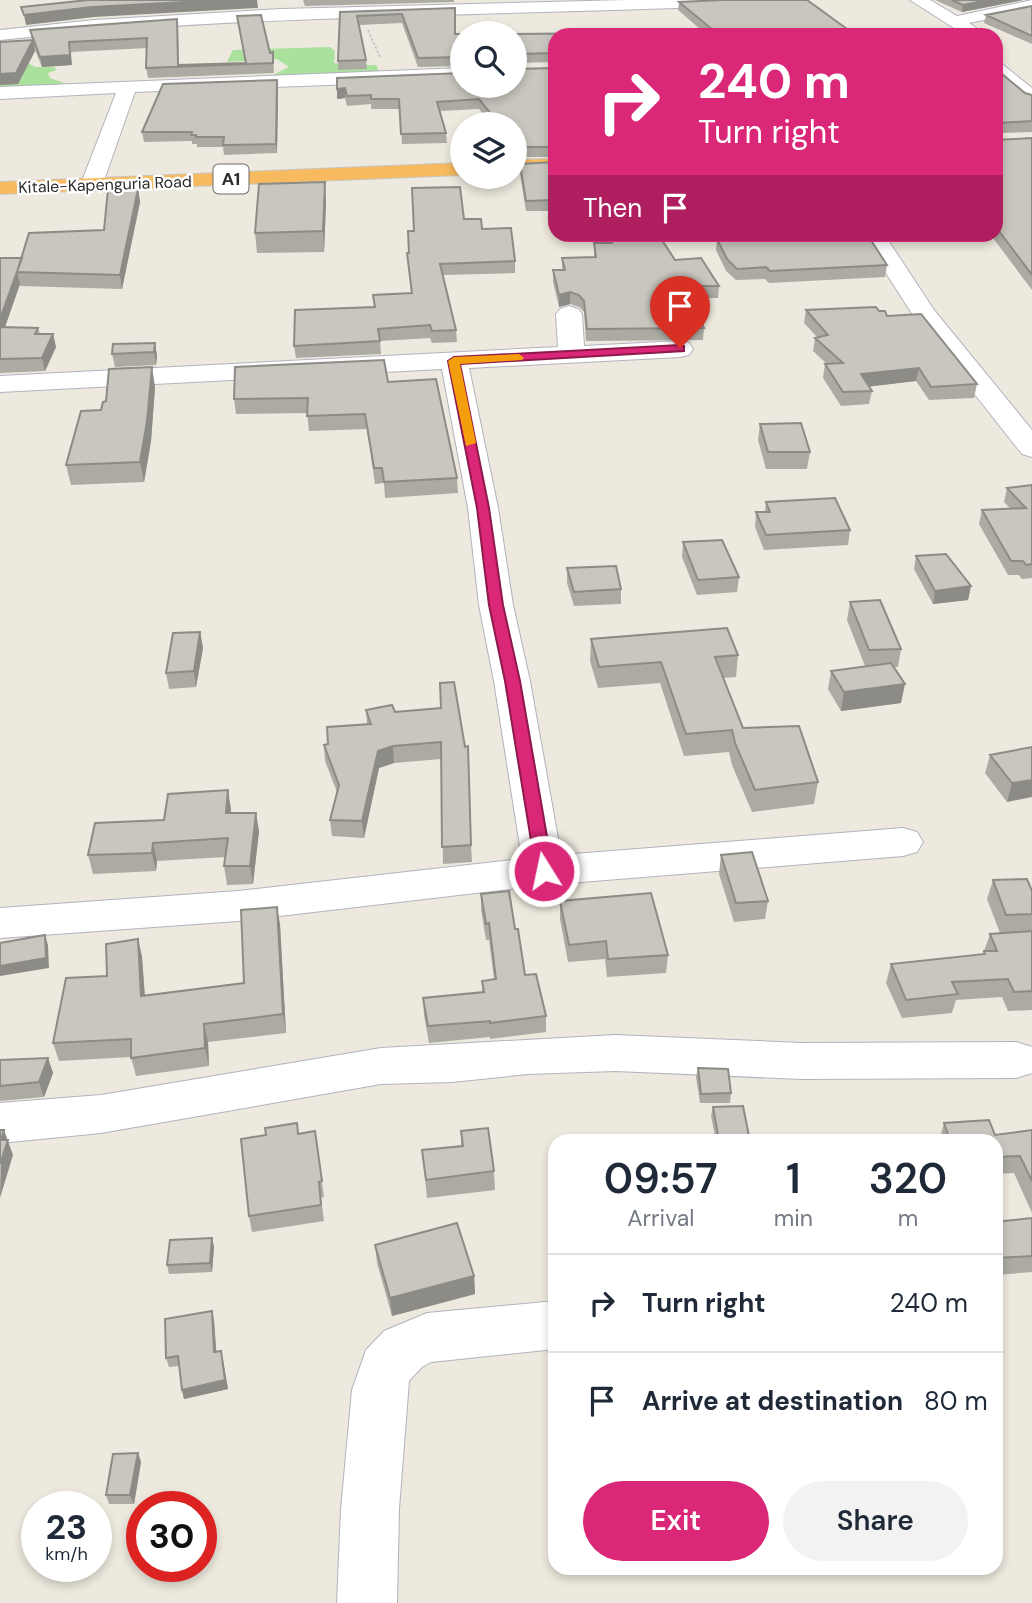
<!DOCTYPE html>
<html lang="en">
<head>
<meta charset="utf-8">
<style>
  :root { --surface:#fff; --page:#f2f2f3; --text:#1f2937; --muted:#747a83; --line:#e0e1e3; --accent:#db2777 }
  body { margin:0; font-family:"DM Sans",sans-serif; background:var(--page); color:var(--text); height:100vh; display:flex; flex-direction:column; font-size:26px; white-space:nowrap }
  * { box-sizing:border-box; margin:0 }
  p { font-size:23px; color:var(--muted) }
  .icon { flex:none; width:38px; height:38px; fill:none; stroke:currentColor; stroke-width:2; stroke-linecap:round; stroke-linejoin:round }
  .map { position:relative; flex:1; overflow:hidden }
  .side { position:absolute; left:548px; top:1134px; width:455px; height:441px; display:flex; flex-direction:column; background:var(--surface); border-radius:21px; box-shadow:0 4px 10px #0003 }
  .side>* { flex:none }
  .guide { position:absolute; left:548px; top:28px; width:455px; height:214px; border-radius:21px; box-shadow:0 4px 10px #0003; background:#db2777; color:#fff; overflow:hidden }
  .tools { position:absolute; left:450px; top:21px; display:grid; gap:14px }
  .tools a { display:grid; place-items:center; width:77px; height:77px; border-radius:50%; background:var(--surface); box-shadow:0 4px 10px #0003; font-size:35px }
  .speed { position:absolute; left:21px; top:1491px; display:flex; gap:14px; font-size:35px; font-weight:700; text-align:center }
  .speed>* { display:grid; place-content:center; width:91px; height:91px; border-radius:50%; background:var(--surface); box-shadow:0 4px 10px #0003; line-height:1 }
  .speed small { font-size:18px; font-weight:400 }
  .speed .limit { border:10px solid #d22; background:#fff; color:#111 }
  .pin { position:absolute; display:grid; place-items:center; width:60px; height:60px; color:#fff; margin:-72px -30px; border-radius:50% 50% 50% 0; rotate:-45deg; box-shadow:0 0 7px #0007 }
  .pin .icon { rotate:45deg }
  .me { position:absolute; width:77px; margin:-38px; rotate:350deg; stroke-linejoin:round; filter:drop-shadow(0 0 5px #0008) }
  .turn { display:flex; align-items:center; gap:24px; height:147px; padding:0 35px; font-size:32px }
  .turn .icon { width:91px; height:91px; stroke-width:2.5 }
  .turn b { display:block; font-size:49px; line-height:60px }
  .then { display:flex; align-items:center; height:66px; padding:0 35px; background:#0003; gap:14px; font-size:26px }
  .eta { display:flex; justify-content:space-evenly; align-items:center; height:119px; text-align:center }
  .eta b { font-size:42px; font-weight:600; line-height:49px }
  .action { display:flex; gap:14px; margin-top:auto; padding:14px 35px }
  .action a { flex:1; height:80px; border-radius:42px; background:var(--accent); color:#fff; font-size:28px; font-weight:600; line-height:80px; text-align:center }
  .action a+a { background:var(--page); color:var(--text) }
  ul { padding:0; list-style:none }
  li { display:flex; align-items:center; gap:21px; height:98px; padding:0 35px; border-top:2px solid var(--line) }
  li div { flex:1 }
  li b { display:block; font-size:26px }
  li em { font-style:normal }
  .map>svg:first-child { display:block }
</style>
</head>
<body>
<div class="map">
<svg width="1032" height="1603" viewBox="0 0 1032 1603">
  <rect width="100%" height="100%" fill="#ede9de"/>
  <!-- green -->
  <path fill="#a9e19d" d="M330 47 335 51 334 63 345 65H376L381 75 263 80 289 67 277 59 227 62 233 50Z
    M26 62 35 67H54L57 70 48 73 50 78 75 87 0 91V64Z"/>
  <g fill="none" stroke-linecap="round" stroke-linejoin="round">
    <!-- minor casing -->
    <g stroke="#b2b2be" stroke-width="2">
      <path id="minor" d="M626 0H760L752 5C501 16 250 14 0 40V30L94 20 281 9Z
        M910 0H930L957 16 1032 0V10L969 23 985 34 965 35Z
        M996 63 1002 64 1032 88V103L1025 101 996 77Z
        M462 68V80L135 92 102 186 99 191H83L80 186 116 93 0 99V87Z
        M861 234H884L934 310 1032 430V457L1022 454 916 320Z
        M569 306 578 309 582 314 584 346 680 341 689 343 693 349 689 355 680 357 469 368 498 508 513 605 530 681 561 855 903 828 917 832 923 842 917 852 903 856 544 885 238 921 0 938V908L238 891 522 859 494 681 479 605 468 508 442 369 0 392V376L558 347 556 314 560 309Z
        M615 1035 802 1043 1016 1042 1032 1047V1073L1016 1078 802 1079 615 1071 528 1074 452 1082 381 1084 101 1133 0 1143V1103L101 1095 381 1048Z
        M555 1301V1349L431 1362 422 1367 409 1381 399 1509 397 1603H337L341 1509 352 1390 366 1350 384 1331 427 1313Z"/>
    </g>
    <!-- highway casing -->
    <g stroke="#c8c8c8" stroke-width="2">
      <path id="highway" d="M555 159V171L514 172V160Z
        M462 163V175L0 194V182Z"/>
    </g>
    <!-- path -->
    <path stroke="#c8c8c8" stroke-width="2" stroke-dasharray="2.5 2" stroke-linecap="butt" d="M368 30 380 57"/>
    <!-- minor -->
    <use href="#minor" fill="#fff" fill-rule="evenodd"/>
    <!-- highway -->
    <use href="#highway" fill="#f8ba5e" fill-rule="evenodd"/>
  </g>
  <!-- wall -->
  <path fill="#acaaa3" d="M303 0H454V2L305 6Z
    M935 0H1023L962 12Z
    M679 2 854 34 900 35H707L678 10Z
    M1032 6V44L984 23 986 15Z
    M455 8V34H462V66L418 67 402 23 359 25 366 60 367 69 338 70V61L340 12Z
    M237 16 270 53 273 52 274 73 148 78 146 68 147 48 71 52 72 65 42 67 33 45 35 51 18 84 0 85V42L32 40 30 30 178 28 179 65 245 63Z
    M514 34 613 35H555V62L514 63Z
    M996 65V69L1025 93 1032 95V132L996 133V140L1032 138V290L993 238 964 239 960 234H996Z
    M555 68V157H517L516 151H514V124H491L479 109 440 111 446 133 447 143 402 144 400 109H371V104L347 106 345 98 337 99V89Z
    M277 80 278 89 277 153 224 155 223 147H197V144H192V141L144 142 142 132Z
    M555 162V211H526L520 174V164Z
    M138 189 140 202 122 289 20 286V284L5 327 38 328 40 334H53L56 347 45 371 0 373V258H22L104 230Z
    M326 202 324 252 257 253 255 233Z
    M464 219 482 229 515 261V273L443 275 456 330 457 342 432 343 430 338 380 341 381 354 296 358 294 346 374 307 373 295 411 293 407 253H409L414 231Z
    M607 234H658L675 260 719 286 718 298H691L704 328 703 340 586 341 584 312 579 307 570 304 559 307 553 282V270H562V258L594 257V243H609Z
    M720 234H867L887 265 885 277 769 283 765 279 736 280 726 271 716 250 717 239 722 238Z
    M806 310 879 311 887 316 977 384 974 398 929 400 916 381 869 386 872 391 869 404 841 406 823 378 825 364H827L813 351 815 338 817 337 804 323Z
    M155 343 157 356 156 365 115 367 112 354Z
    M388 382 457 478 458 493 385 498 384 483 375 484 367 429 309 431 307 413 236 414 234 399Z
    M155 387 151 441 144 482 71 485 66 465 106 401Z
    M760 424 810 452 807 469H766L758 440Z
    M1032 485V578L1022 579 1019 575H1008L979 524 982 510 1010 508 1004 502 1007 488Z
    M766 502 850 530 848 545 764 550 755 527 756 512H765Z
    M683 542 739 577 737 592 697 595 682 557Z
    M916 556 971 586 968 600 933 604 914 569Z
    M567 568 621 589V604L574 606 567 583Z
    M850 602 901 649 898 667H894L901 703 841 711 828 689 831 671 865 666 847 620Z
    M200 632 203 648 196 687 169 689 166 673Z
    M591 639 738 655 736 677 723 678 743 728 818 782 814 804 752 812 732 765 729 752 684 756 660 683 598 688 590 661Z
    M441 708 471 845 472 862 443 864 441 759 394 763 379 768 364 838 332 836 330 820 337 792 325 761 324 745 328 744 367 724 366 710 395 712Z
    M1032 747 1007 802 985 773 990 755Z
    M231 809V813L259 831 253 884 227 885 224 866 225 857 157 861 156 871 93 874 88 855 164 820Z
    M721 855 768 901 765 919 734 922 719 874Z
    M993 880 1032 891V1010L1008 1011 1002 997 956 1000 952 1013 902 1018 886 983 891 964 983 954 990 934 1000 933 987 899Z
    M481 894 515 929 525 975 546 1016V1032L490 1039V1037L429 1043 424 1015 423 998 482 992V981L494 979 489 940H486L481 910Z
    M560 901 668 955 666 973 607 977 605 959 568 962 560 919Z
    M277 907 280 925 286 1033 208 1042 209 1066 136 1076 131 1057 59 1061 53 1043 138 939 142 957 145 996 244 983Z
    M48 1058 53 1073 44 1097 0 1101V1060Z
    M698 1068 731 1093 730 1103H700L696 1077Z
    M713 1107 750 1141H716L711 1116Z
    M944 1123 995 1135 1032 1130V1213L1014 1173 996 1174V1141H939Z
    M315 1131 324 1197 321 1198 324 1221 252 1232 249 1216 298 1134Z
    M461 1131 494 1171 495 1190 427 1198 422 1150 461 1146Z
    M1032 1218V1272L996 1275V1222Z
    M212 1238 214 1247 212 1272 169 1274 167 1265Z
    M375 1245 474 1276 475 1294 392 1316 377 1263Z
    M214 1320 216 1352 223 1359 228 1389 184 1399 182 1390 179 1366 169 1367 166 1358Z
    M138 1453 141 1462 134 1504H109L106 1495Z"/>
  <!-- shaded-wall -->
  <path fill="#8c8b85" d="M222 0H257L258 8 94 17 26 25 24 15 92 7Z
    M988 0H1023L962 12 963 5Z
    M33 40 35 51 18 84 0 85V74Z
    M69 42 72 65 42 67 40 57Z
    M277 80 278 89 277 153 276 144Z
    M345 88V98L337 99V89Z
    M325 182 326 202 324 252 323 231Z
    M138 189 140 202 122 289 120 275Z
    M22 258 17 272 20 284 0 341V319Z
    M570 292V304L559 307V295Z
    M53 334 56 347 45 371 42 358Z
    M155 343 157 356 156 365 154 352Z
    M152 367 155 387 151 441 144 482 140 462Z
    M919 368 916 381 858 388 861 374Z
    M971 586 968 600 933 604 935 591Z
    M200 632 203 648 196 687 194 671Z
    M905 684 901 703 841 711 844 692Z
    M393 746 394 763 379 768 364 838 362 821 378 751Z
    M1032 780V797L1007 802 1012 783Z
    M228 790 231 809 229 832 226 813Z
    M256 813 259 831 253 884 250 866Z
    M153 843 157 861 156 871 152 853Z
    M277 907 280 925 286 1033 283 1014Z
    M45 935 48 945 49 968 0 976V966Z
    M138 939 142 957 146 1015 141 996Z
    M204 1024 208 1042 209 1066 205 1048Z
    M48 1058 53 1073 44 1097 39 1082Z
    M4 1130 13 1155 0 1198 1 1140Z
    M212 1238 214 1247 212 1272 210 1263Z
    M474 1276 475 1294 392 1316 390 1298Z
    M212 1311 214 1320 217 1361 214 1352Z
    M221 1351 228 1389 184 1399 182 1390Z
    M138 1453 141 1462 134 1504 130 1495Z"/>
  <!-- building -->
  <path fill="#c8c6be" stroke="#8c8b85" stroke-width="2" d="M88 0H222L92 7 24 15 21 7Z
    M722 0H807L854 34 895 31 900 35H719L679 2Z
    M952 0H988L963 5Z
    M1032 6V36L986 15Z
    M455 8V34H462V57L418 58 402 14 357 16 366 60 338 61 340 12Z
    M261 15 270 53 273 52V63L146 68 147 38 69 42 70 55 40 57 30 30 177 19 178 65 246 63 237 16Z
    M612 33 613 35H615H555V53L514 54V34Z
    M955 33 958 35H944Z
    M33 40 16 73 0 74V42Z
    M996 65V69L1025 93 1032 95V121L998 123 996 125Z
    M555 68V147H517L516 141H514V124H496L495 119 479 99 437 102 446 133 401 134 399 99H371V95L347 96 345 88 337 89V78L462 73V86H514V69Z
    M277 80 276 144 223 145 224 137H196V135H191L192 132H142L163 84Z
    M996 131V140L1032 138V275L996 227Z
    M555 162V200L526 201 520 164Z
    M325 182 323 231 255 233 259 184Z
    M460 187 464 219H481L482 229 511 228 515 261 440 264 456 330 432 331 430 325 378 329 380 341 294 346 295 310 375 307 373 295 412 293 407 253H409L408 231H414L412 188Z
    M108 189H138L120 275 17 272 29 233 104 230Z
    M610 234H658L675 260 701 258 719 286H686L704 328 587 329 584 301 579 295 570 292 559 295 553 270H565L562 258 596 257 594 243H612Z
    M728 234H867L887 265 770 271 766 267 737 269 727 259 717 239 730 238Z
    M0 258H22L0 319Z
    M876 307 879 311H885L887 316 921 314 977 384 931 387 919 368 861 374 872 391 843 392 825 364 843 363 815 338 828 335 806 310Z
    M0 327 38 328 35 334H53L42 358 0 359Z
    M155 343 154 352 112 354 113 344Z
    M384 360 388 382 436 379 457 478 384 482 382 468H374L365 414 307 416 308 398 234 399 235 367Z
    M152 367 147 421 140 462 66 465 81 411 101 410 103 402 106 401 109 369Z
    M801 423 810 452H768L760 424Z
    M1032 485V564L1026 565 1023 561H1011L982 510 1026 508 1007 488Z
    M835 498 850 530 766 535 756 512H770L766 502Z
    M722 540 739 577 698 580 683 542Z
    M946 554 971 586 935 591 916 556Z
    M616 566 621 589 574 592 567 568Z
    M880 600 901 649 869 650 850 602Z
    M727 628 738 655 715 657 743 728 799 726 818 782 755 790 735 743 732 730 686 734 661 662 599 667 591 639Z
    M200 632 194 671 166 673 173 633Z
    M891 663 905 684 844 692 831 671Z
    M454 682 465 747 468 746 471 845 442 847 441 742 393 746 378 751 362 821 330 820 339 785 324 745 328 744 327 727 371 724 366 710 392 705 395 712 441 708 440 683Z
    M1032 747V780L1012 783 990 755Z
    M228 790 226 813H256L250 866H224L228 838 153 843 152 853 88 855 95 823 164 820 168 794Z
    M752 852 768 901 736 903 721 855Z
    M1027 879 1032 891V914L1006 915 993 880Z
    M509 891 515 929H518L525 975 536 974 546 1016 490 1023V1021L428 1026 423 998 484 992 482 981 496 979 489 923 486 924 481 894Z
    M651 893 668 955 608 959 606 941 569 945 560 901Z
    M277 907 283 1014 204 1024 205 1048 131 1058V1039L53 1043 66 978 107 976 106 944 138 939 141 996 244 983 241 910Z
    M1032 931V991L1014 992 1008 979 952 982 958 994 906 1000 891 964 985 954 984 951H997L990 934Z
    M45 935 46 958 0 966V943Z
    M48 1058 39 1082 0 1086V1060Z
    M698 1068 728 1069 731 1093 701 1094Z
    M743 1106 750 1141H719L713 1107Z
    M989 1120 995 1135 1032 1130V1181L1020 1156 996 1157V1141H946L950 1140 944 1123Z
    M297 1123 298 1134 315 1131 322 1181 319 1182 321 1205 249 1216 241 1139 266 1135 265 1128Z
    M488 1128 494 1171 426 1180 422 1150 463 1146 461 1131Z
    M0 1130H4L1 1140H8L0 1164Z
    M1032 1218V1256L996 1258V1222Z
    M457 1223 474 1276 390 1298 375 1245Z
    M212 1238 210 1263 167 1265 170 1240Z
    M212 1311 214 1352 221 1351 225 1380 182 1390 178 1356 166 1358 165 1319Z
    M138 1453 130 1495H106L113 1454Z"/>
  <!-- route -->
  <path fill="#db2777" stroke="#8e194d" stroke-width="2" d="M680 345 684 346V351L460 364 489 508 503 605 520 681 553 871 544 877 536 871 505 681 489 605 477 508 448 361 454 357Z"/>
  <!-- slow -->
  <path fill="#f59e0b" d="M519 354 524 358 522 360 460 364 476 443 466 446 448 361 454 357Z"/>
  <g text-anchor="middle" stroke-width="5" stroke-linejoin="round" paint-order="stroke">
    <!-- far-street labels -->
    <g font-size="16" fill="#2c2c2c" stroke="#fff">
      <text transform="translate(105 184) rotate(-2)" y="6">Kitale-Kapenguria Road</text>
    </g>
    <!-- shield labels -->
    <rect fill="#fff" stroke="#6b6b6b" stroke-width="2" x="213.5" y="164.5" width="35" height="29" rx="5"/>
    <g font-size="18" font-weight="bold" fill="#2c2c2c">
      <text x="231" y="185">A1</text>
    </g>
  </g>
</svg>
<div class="tools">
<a><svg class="icon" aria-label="search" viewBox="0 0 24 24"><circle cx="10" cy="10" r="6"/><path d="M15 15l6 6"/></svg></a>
<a><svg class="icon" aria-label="layers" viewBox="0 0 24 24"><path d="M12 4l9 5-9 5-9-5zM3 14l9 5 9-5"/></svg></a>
</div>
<div class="speed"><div>23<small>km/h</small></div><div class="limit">30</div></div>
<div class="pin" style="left:680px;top:348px;background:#d93025"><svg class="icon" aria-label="arrive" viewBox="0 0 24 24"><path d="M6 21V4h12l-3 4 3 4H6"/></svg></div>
<svg class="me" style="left:544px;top:871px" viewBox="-20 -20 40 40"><circle r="17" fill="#db2777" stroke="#fff" stroke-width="3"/><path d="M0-11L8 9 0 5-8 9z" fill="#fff"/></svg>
<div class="guide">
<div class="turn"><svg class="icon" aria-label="right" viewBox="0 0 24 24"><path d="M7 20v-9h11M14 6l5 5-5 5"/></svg><div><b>240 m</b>Turn right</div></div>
<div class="then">Then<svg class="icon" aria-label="arrive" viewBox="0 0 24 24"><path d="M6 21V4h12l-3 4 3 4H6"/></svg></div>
</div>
<section class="side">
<div class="eta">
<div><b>09:57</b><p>Arrival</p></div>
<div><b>1</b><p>min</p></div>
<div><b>320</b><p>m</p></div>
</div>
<ul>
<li><svg class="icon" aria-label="right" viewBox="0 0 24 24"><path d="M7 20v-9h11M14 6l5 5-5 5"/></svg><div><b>Turn right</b></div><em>240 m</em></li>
<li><svg class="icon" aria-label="arrive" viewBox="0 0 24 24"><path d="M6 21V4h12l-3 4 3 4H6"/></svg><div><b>Arrive at destination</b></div><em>80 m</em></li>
</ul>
<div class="action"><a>Exit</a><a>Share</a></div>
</section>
</div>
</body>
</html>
